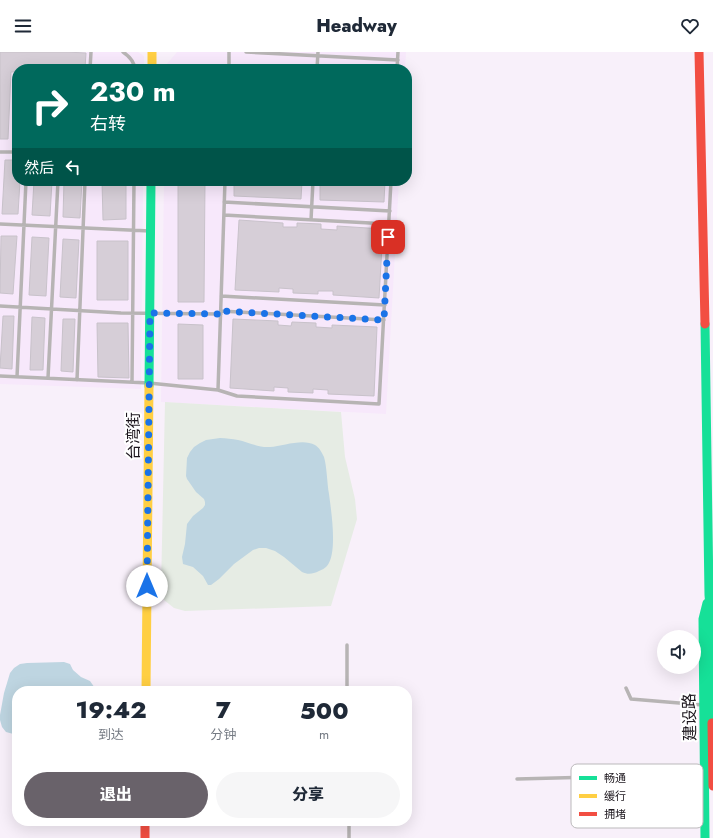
<!DOCTYPE html>
<html lang="zh">
<head>
<meta charset="utf-8">
<style>
  :root { --surface:#fff; --page:#f6f6f7; --text:#1f2937; --muted:#747a83; --accent:#69626a }
  body { margin:0; font-family:Jost,"Noto Sans SC",sans-serif; background:var(--page); color:var(--text); height:100vh; display:flex; flex-direction:column; font-size:15px; white-space:nowrap }
  * { box-sizing:border-box; margin:0 }
  p { font-size:13px; color:var(--muted) }
  .icon { flex:none; width:22px; height:22px; fill:none; stroke:currentColor; stroke-width:2; stroke-linecap:round; stroke-linejoin:round }
  .map { position:relative; flex:1; overflow:hidden }
  .details { position:absolute; left:12px; top:634px; width:400px; height:140px; display:flex; flex-direction:column; background:var(--surface); border-radius:16px; box-shadow:0 4px 16px #0002 }
  .details>* { flex:none }
  .banner { position:absolute; left:12px; top:12px; width:400px; height:122px; border-radius:16px; box-shadow:0 4px 16px #0002; background:#00695c; color:#fff; overflow:hidden }
  .fabs { position:absolute; left:657px; top:578px; display:grid; gap:8px }
  .fabs a { display:grid; place-items:center; width:44px; height:44px; border-radius:50%; background:var(--surface); box-shadow:0 4px 16px #0002; font-size:20px }
  .pin { position:absolute; display:grid; place-items:center; width:34px; height:34px; color:#fff; margin:-17px; border-radius:8px; box-shadow:0 2px 6px #0006 }
  .me { position:absolute; width:44px; margin:-22px; rotate:0deg; stroke-linejoin:round; filter:drop-shadow(0 0 3px #0008) }
  .turn { display:flex; align-items:center; gap:14px; height:84px; padding:0 12px; font-size:18px }
  .turn .icon { width:52px; height:52px; stroke-width:2.5 }
  .turn b { display:block; font-size:28px; line-height:34px }
  .then { display:flex; align-items:center; height:38px; padding:0 12px; background:#0003; gap:8px; font-size:15px }
  .eta { display:flex; justify-content:space-evenly; align-items:center; height:68px; text-align:center }
  .eta b { font-size:24px; font-weight:800; line-height:28px }
  .cta { display:flex; gap:8px; margin-top:auto; padding:8px 12px }
  .cta a { flex:1; height:46px; border-radius:24px; background:var(--accent); color:#fff; font-size:16px; font-weight:800; line-height:46px; text-align:center }
  .cta a+a { background:var(--page); color:var(--text) }
  header { display:flex; justify-content:space-between; align-items:center; height:52px; padding:0 12px; background:var(--surface); font-size:18px; font-weight:800 }
  .map>svg:first-child { display:block }
</style>
</head>
<body>
<header><svg class="icon" aria-label="menu" viewBox="0 0 24 24"><path d="M4 6h16M4 12h16M4 18h16"/></svg>Headway<svg class="icon" aria-label="heart" viewBox="0 0 24 24"><path d="M12 20l-8-8c-3-5 5-10 8-4 3-6 11-1 8 4z"/></svg></header>
<div class="map">
<svg width="713" height="786" viewBox="0 0 713 786">
  <rect width="100%" height="100%" fill="#f8f0fa"/>
  <!-- built -->
  <path fill="#f7e8fb" d="M0 0H138L144 4V17H17V129H143L141 337 0 332Z
    M177 0H406L405 17H166V13Z
    M164 129H399L386 362 161 350Z"/>
  <!-- green -->
  <path fill="#e6ece4" d="M165 350 341 360 345 405 355 447 357 467 331 554 185 559 174 556 164 548 161 536Z"/>
  <!-- water -->
  <path fill="#bed5e1" d="M220 386C226 386 232 387 238 388 248 390 259 396 270 395 283 394 303 386 315 393 319 395 322 401 324 405 327 415 327 431 329 442 331 458 338 501 327 514 325 516 322 518 319 519 313 522 308 523 302 520L284 505 275 499 266 496H259L253 498 234 512 219 527 211 533H208L203 524 193 515 183 512 182 505 185 492 187 472 193 464 203 456 205 453V450L204 447 196 440 187 427 186 424 187 406 190 400 194 395 200 391 206 388Z
    M64 610 70 612 73 618 81 625 90 629 97 639H17V683L6 680 2 675 0 668V663L4 641 10 621 14 616 20 612 27 611Z"/>
  <!-- building -->
  <path fill="#d6ced7" stroke="#c8c2ca" d="M0 0H66L86 1 85 17H17V20H11L8 87H0Z
    M5 108H17V129H20L18 162H2Z
    M34 129H52L50 164 32 163Z
    M64 129H82L80 166 63 165Z
    M102 129H126V167L103 168Z
    M178 129H205L204 250H178Z
    M234 129H302L301 147 234 144Z
    M320 129H385L384 150 320 148Z
    M239 168 283 171V175H297V171L321 172V177L337 178V174L383 177 379 246 333 243V239H318V242L293 241V237L279 236V240L235 238Z
    M1 184H17L13 242 0 241Z
    M32 185 49 186 46 244 29 243Z
    M63 187 79 188 76 246 60 245Z
    M97 189H128V248H97Z
    M3 264H14L12 317 0 316Z
    M32 265 45 266 43 318H30Z
    M63 267H75L73 320 61 319Z
    M233 267 278 269V273L291 274 292 270 316 271V275L332 276V273L377 275 374 344 328 342V338L313 337V341L288 340V336L274 335V339L230 336Z
    M97 271H128L129 326 98 325Z
    M178 272 203 273V327H178Z"/>
  <g fill="none" stroke-linecap="round" stroke-linejoin="round">
    <!-- lane -->
    <path stroke="#b7b4b4" stroke-width="3.5" d="M123 0C129 4 134 9 135 17
      M246 0 398 8
      M90 17 91 0
      M229 17V0
      M317 17 318 0
      M397 17 398 0
      M0 100H17
      M224 150 390 159
      M224 163 389 172
      M311 168 313 129
      M0 172 150 179
      M221 244 385 253
      M0 254 121 261 221 262
      M221 259 384 268
      M0 324 149 331 218 338 237 344 379 352 391 129
      M17 325 26 129
      M48 326 58 129
      M77 328 85 129
      M132 330 134 129
      M218 338 225 129
      M347 593V639
      M626 636 631 647 703 653
      M517 727 594 725 704 721
      M349 769V786"/>
    <!-- fast -->
    <path stroke="#16e098" stroke-width="9" d="M705 272 709 543 711 567 712 671
      M149 334 151 129
      M705 786 703 567 707 551"/>
    <!-- slow -->
    <path stroke="#ffcf43" stroke-width="9" d="M152 0V17
      M146 639 149 334"/>
    <!-- jam -->
    <path stroke="#f24e42" stroke-width="9" d="M699 0 705 272
      M712 671 713 734
      M145 769V786"/>
  </g>
  <g fill="none" stroke-linecap="round" stroke-linejoin="round">
    <!-- route -->
    <path stroke="#1a73e8" stroke-width="7" stroke-dasharray="0 12.6" d="M147 534 150 261 221 262V259L384 268 388 185"/>
  </g>
  <g text-anchor="middle" stroke-width="4" stroke-linejoin="round" paint-order="stroke">
    <!-- street labels -->
    <g font-size="16" fill="#1c161d" stroke="#fff">
      <text transform="translate(133 384) rotate(-90)" y="6">台湾街</text>
      <text transform="translate(689 665) rotate(-91)" y="6">建设路</text>
    </g>
  </g>
  <!-- legend -->
  <rect x="571" y="712" width="132" height="64" rx="6" fill="#fff" stroke="#bbb9bb" stroke-width="1"/>
  <rect x="579" y="724" width="18" height="4" fill="#16e098"/>
  <rect x="579" y="742" width="18" height="4" fill="#ffcf43"/>
  <rect x="579" y="760" width="18" height="4" fill="#f24e42"/>
  <g font-size="11" fill="#1c161d">
    <text x="604" y="730">畅通</text>
    <text x="604" y="748">缓行</text>
    <text x="604" y="766">拥堵</text>
  </g>
</svg>
<div class="fabs">
<a><svg class="icon" aria-label="sound" viewBox="0 0 24 24"><path d="M4 9h4l5-4v14l-5-4H4zM17 9q2 3 0 6"/></svg></a>
</div>
<div class="pin" style="left:388px;top:185px;background:#d93025"><svg class="icon" aria-label="arrive" viewBox="0 0 24 24"><path d="M6 21V4h12l-3 4 3 4H6"/></svg></div>
<svg class="me" style="left:147px;top:534px" viewBox="-20 -20 40 40"><circle r="19" fill="#fff"/><path d="M0-13L10 11 0 6-10 11z" fill="#1a73e8"/></svg>
<div class="banner">
<div class="turn"><svg class="icon" aria-label="right" viewBox="0 0 24 24"><path d="M7 20v-9h11M14 6l5 5-5 5"/></svg><div><b>230 m</b>右转</div></div>
<div class="then">然后<svg class="icon" aria-label="left" viewBox="0 0 24 24"><path d="M17 20v-9H6M10 6l-5 5 5 5"/></svg></div>
</div>
<section class="details">
<div class="eta">
<div><b>19:42</b><p>到达</p></div>
<div><b>7</b><p>分钟</p></div>
<div><b>500</b><p>m</p></div>
</div>
<div class="cta"><a>退出</a><a>分享</a></div>
</section>
</div>
</body>
</html>
